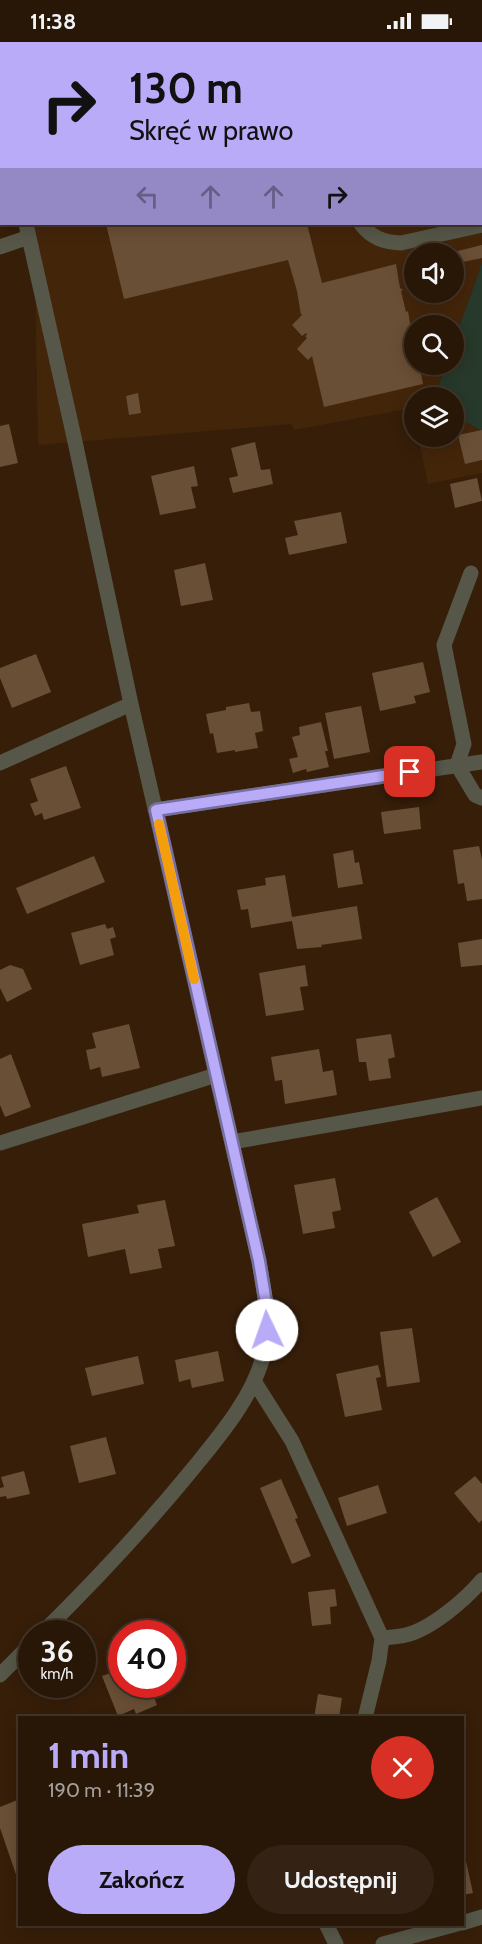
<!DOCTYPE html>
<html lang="pl">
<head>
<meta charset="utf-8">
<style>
  :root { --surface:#281607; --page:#342315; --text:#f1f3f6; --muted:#a59f9b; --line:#443528; --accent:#b9abf7 }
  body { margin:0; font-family:Cabin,sans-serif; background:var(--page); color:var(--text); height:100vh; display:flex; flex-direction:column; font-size:22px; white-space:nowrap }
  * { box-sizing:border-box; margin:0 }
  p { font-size:20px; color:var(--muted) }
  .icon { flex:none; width:33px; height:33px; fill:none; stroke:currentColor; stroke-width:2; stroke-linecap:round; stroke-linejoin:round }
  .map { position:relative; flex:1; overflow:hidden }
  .drawer { position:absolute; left:18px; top:1674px; width:446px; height:210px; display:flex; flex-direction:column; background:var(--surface); border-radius:0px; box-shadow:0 3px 15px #0003,0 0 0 2px var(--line) }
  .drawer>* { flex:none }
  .hud { position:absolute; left:0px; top:0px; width:483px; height:183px; box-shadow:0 3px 15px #0003,0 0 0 2px var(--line); background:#b9abf7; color:#111; overflow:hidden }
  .buttons { position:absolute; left:404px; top:201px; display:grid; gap:12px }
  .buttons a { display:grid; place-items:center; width:60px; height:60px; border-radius:50%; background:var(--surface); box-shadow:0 3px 15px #0003,0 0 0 2px var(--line); font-size:30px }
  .speed { position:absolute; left:18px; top:1578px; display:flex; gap:12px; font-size:30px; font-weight:700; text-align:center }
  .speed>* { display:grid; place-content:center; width:78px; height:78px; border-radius:50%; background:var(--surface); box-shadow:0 3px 15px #0003,0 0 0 2px var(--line); line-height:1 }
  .speed small { font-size:15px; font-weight:400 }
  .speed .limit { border:9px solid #d22; background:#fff; color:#111 }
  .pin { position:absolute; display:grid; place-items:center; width:51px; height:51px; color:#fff; margin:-26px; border-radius:12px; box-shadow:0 3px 9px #0006 }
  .me { position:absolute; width:66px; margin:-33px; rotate:357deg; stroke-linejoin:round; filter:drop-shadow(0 0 4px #0008) }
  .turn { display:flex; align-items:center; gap:21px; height:126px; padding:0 30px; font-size:27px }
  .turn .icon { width:78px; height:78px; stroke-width:2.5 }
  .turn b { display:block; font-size:42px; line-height:51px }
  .lanes { display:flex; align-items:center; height:57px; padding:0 30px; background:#0003; justify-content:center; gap:30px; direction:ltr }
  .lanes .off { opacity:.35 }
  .round { display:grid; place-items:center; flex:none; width:63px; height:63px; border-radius:32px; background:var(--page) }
  .overview { display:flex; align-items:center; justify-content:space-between; height:102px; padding:0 30px }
  h1 { font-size:36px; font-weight:700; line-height:45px; color:var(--accent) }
  .cta { display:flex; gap:12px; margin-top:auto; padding:12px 30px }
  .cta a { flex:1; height:69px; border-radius:36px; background:var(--accent); color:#111; font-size:24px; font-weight:700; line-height:69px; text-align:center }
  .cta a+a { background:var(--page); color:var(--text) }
  .status { display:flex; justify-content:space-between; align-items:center; height:42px; padding:0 30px; background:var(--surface); direction:ltr }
  .status svg { height:16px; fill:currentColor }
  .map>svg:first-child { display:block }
</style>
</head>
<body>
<div class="status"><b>11:38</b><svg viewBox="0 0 49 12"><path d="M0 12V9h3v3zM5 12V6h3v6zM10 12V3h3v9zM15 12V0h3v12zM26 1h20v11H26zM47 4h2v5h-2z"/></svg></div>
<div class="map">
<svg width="482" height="1902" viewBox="0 0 482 1902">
  <rect width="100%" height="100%" fill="#361e09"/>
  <!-- built -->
  <path fill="#43250a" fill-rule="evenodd" d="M23 0H482V221L453 302V284H414V322L446 323 434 355 414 356V374L412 366 294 388 292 382 38 403 34 182H482V2ZM414 212H453V250H414Z
    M453 373 482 389V431L428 442 418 395 453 394Z"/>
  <!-- green -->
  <path fill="#27392a" d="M482 221V389L453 373V356H434L446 323 453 322V302Z"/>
  <!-- building -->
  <path fill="#694f35" d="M106 182H307L322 241 396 222 400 246 403 248 401 249 406 270 408 269 412 293 414 295 412 296 414 322H419L423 342 324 365 312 314 308 318 297 307 307 296 305 294 307 293 306 291 302 294 292 283 303 272 301 273 297 249 288 218 124 257Z
    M482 203V216L453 222V212H446Z
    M138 351 141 371 129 373 126 354Z
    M9 382 18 421 0 425V384Z
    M482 388V418L465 422 458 393Z
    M255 400 261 428 270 427 273 442 233 451 229 436 238 434 231 406Z
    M194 424 198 444 191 445 196 466 160 473 151 434Z
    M477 436 482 459 455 466 450 442Z
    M341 470 347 501 289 513 285 496 298 493 294 479Z
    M205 521 213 558 181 564 174 528Z
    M36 612 51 650 12 666 0 636V626Z
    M423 620 430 650 414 654 416 661 380 669 372 631Z
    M249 661 251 670 260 669 263 689 255 691 258 706 235 710V708L217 711 213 691 210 692 206 672 226 668V665Z
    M361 664 370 710 334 717 325 671Z
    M321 680 328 709H325L329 725 307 730 306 727 293 731 289 717 298 715 292 695 300 693 299 685Z
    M66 724 81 766 44 778 42 771 35 774 30 762 38 759 30 737Z
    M419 765 421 787 384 792 381 770Z
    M479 804 482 818V857L467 859 464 841 458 842 453 808Z
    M353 808 355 821 359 820 363 842 338 846 333 812Z
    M94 814 105 840 27 872 16 846Z
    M285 833 292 875 357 864 362 897 321 903 322 905 297 907 292 879 251 886 248 867 241 868 237 848 266 843 265 836Z
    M105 882 107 887 113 885 116 895 110 897 114 913 80 923 71 891Z
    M482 897V923L461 925 458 901Z
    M10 923 23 927 32 947 7 960 0 946V928Z
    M305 923 308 944 300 945 304 968 266 974 259 931Z
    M129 982 140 1026 102 1035 100 1025 90 1028 86 1008 96 1006 92 991Z
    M391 992 395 1015 388 1017 391 1036 369 1039 366 1020H359L356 997Z
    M319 1007 323 1030 333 1028 337 1053 285 1062 282 1038 275 1039 271 1015Z
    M11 1012 31 1065 5 1075 0 1063V1017Z
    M335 1136 341 1168 332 1170 335 1186 303 1192 294 1143Z
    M437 1155 461 1200 433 1215 409 1170Z
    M165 1158 175 1204 158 1207 162 1226 130 1232 125 1207 88 1215 82 1182 139 1171 137 1163Z
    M412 1286 420 1340 387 1345 380 1290Z
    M218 1309 224 1339 192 1346 190 1337 179 1340 175 1318Z
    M138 1314 144 1342 92 1354 85 1326Z
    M378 1323 381 1335 376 1336 382 1368 345 1375 336 1332Z
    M106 1395 116 1432 79 1441 70 1404Z
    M24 1429 30 1452 7 1457 6 1454 0 1455V1446L4 1445 1 1435Z
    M475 1434 482 1442V1478L479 1481 454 1451Z
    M281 1437 298 1476 295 1477 311 1514 292 1522 260 1446Z
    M378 1443 387 1471 347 1484 338 1456Z
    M335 1547 337 1564 330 1565 331 1582 312 1584 308 1550Z
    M122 1627V1642H149L157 1663 136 1672 134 1667 118 1674 102 1634Z
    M318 1652 342 1656 339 1676H314Z
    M20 1757V1841H19L0 1786V1765Z
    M463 1806 473 1851 462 1853V1807Z"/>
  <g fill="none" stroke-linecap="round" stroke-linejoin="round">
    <!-- path -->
    <path stroke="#76604e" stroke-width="4" stroke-dasharray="3 4.5" stroke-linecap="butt" d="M428 0V2"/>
    <!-- minor -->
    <path stroke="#565748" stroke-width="15" d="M288 0V2
      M0 72 2 77
      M26 182 74 395 131 662 259 1219C264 1250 272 1284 263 1315 252 1355 222 1391 196 1423 148 1482 96 1538 41 1592
      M361 182C372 196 383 200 401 201L482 183
      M0 205 29 195
      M471 531 444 603 464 702 457 723 475 753 482 756
      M0 721 131 662
      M155 768 482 720
      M232 1100 482 1056
      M0 1101 216 1033
      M254 1339 292 1399 382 1596C390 1595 398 1595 406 1593 431 1587 465 1558 482 1538
      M0 1633 32 1601
      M365 1676 379 1619 382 1596
      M462 1881 482 1875
      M326 1882 336 1902
      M383 1902 457 1882"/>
  </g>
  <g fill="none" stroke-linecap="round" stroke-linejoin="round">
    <!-- route casing -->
    <g stroke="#786fa1" stroke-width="15">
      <path id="route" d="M267 1288 266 1261 259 1219 156 768 410 730"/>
    </g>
    <!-- route -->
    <use href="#route" stroke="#b9abf7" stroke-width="10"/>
    <!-- slow -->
    <path stroke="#f59e0b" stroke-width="10" d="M159 782 194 937"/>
  </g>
</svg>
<div class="buttons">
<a><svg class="icon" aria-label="sound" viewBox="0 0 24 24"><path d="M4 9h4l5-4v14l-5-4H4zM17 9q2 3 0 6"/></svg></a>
<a><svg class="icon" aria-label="search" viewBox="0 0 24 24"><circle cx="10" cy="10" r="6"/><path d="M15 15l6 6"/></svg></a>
<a><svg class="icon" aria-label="layers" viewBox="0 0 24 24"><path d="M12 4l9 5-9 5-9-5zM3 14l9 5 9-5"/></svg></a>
</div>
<div class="speed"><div>36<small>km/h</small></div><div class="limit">40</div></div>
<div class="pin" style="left:410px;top:730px;background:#d93025"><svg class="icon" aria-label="arrive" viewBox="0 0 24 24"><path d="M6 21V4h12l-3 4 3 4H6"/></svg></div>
<svg class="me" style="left:267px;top:1288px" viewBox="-20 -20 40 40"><circle r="19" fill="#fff"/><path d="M0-13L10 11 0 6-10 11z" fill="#b9abf7"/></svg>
<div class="hud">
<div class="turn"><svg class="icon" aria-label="right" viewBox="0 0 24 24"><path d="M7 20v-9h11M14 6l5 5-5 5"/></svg><div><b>130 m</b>Skręć w prawo</div></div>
<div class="lanes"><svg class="icon off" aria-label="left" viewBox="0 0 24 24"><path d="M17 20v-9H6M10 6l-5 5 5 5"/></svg><svg class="icon off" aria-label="ahead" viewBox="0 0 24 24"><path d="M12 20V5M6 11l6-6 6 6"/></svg><svg class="icon off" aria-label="ahead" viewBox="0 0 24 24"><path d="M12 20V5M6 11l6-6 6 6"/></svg><svg class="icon" aria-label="right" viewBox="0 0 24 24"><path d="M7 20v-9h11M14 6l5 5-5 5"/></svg></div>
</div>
<section class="drawer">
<div class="overview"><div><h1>1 min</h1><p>190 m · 11:39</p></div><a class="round" style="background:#d93025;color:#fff"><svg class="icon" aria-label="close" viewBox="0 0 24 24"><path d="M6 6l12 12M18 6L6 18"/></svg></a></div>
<div class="cta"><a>Zakończ</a><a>Udostępnij</a></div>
</section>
</div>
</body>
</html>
